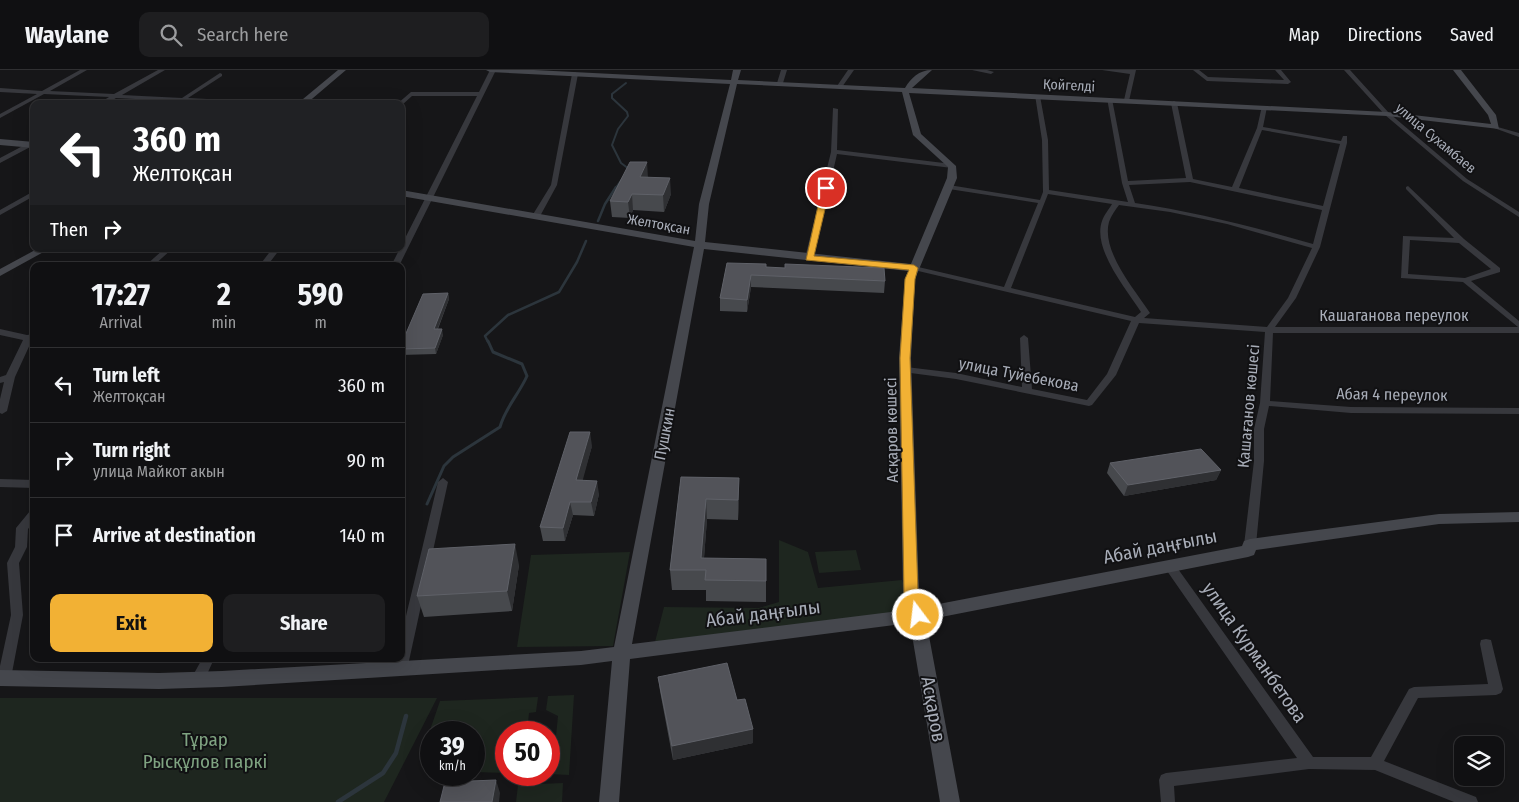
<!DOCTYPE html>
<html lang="en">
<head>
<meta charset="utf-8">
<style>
  :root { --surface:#101012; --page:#1e1e20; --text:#f1f3f6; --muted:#9c9d9f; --line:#303032; --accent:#f2b134 }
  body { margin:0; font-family:"Fira Sans Condensed",sans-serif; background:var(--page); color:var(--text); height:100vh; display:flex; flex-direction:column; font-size:19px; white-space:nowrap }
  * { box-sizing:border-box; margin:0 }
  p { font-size:16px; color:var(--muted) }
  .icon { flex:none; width:28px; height:28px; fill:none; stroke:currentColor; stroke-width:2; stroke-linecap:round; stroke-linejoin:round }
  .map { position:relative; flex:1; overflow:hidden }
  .drawer { position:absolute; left:30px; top:192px; width:375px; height:400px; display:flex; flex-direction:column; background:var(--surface); border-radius:10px; box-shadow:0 5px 20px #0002,0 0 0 1px var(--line) }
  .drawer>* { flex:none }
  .banner { position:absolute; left:30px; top:30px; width:375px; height:152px; border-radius:10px; box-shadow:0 5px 20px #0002,0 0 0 1px var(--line); background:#202124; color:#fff; overflow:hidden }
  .controls { position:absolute; left:1454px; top:666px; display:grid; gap:10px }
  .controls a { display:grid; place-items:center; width:50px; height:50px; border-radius:10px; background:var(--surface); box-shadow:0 5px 20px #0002,0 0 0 1px var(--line); font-size:25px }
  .speed { position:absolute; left:420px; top:651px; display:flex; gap:10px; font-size:25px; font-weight:700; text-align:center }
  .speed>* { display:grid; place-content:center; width:65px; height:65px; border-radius:50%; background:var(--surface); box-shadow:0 5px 20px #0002,0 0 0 1px var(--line); line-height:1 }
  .speed small { font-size:12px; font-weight:400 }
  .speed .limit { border:8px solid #d22; background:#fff; color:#111 }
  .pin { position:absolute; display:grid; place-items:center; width:42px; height:42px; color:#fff; margin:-21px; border:2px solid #fff; border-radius:50%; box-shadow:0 1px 5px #0007 }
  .me { position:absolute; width:55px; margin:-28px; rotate:345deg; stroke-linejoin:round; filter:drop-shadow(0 0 4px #0008) }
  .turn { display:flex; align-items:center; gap:18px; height:105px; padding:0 20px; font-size:22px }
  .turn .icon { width:65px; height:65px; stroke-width:2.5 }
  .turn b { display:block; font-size:35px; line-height:42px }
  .then { display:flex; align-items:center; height:48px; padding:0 20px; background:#0003; gap:10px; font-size:19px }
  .eta { display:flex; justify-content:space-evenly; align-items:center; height:85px; text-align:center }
  .eta b { font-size:30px; font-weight:700; line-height:35px }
  .cta { display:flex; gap:10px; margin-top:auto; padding:10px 20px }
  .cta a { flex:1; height:58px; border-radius:10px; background:var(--accent); color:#111; font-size:20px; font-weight:700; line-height:58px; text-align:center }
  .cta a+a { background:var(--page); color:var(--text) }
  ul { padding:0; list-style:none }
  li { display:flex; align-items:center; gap:15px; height:75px; padding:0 20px; border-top:1px solid var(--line) }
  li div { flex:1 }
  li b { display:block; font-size:19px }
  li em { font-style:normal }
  header { display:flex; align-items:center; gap:30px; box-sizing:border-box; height:70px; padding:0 25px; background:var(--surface); border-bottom:1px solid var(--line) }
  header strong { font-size:24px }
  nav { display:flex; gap:28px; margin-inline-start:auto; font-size:18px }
  .search { width:350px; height:45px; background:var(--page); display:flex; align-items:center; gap:12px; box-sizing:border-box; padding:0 18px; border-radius:10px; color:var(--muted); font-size:19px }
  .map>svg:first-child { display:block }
</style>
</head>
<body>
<header>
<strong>Waylane</strong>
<div class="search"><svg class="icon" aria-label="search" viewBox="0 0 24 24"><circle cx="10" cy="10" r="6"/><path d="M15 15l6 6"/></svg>Search here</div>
<nav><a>Map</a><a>Directions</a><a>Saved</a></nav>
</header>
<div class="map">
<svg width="1519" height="732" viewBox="0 0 1519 732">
  <rect width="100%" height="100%" fill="#161618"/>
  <!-- green -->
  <path fill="#1e261f" d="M779 470 808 482 818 518 902 510 916 552 655 572 664 537 759 538 779 532Z
    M856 480 861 500 819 503 815 482Z
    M630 482 613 576 517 577 531 485Z
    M574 625 569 705 549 704V666H556L558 646 546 640 548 626Z
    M538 627 536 642 529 643 527 662H506V703L474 702V662H431V689H420L440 631Z
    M0 628H437L384 732H0Z
    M563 713 562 732H516L518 715Z"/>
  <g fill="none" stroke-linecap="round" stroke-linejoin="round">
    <!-- stream-far3 -->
    <path stroke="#2c353c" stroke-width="2" d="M626 13 612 24V28L627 42 628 46 618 59 612 75 621 93 629 99
      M615 119 624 106"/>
    <!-- stream-far2 -->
    <path stroke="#2c353c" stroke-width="2.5" d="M598 151 605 134 616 117
      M488 272 485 266 508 245 559 222 577 192 586 171"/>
    <!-- stream-far1 -->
    <path stroke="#2c353c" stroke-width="3" d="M427 434 444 396 453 387 500 357C505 338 519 324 527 306L522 294 493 282 488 271"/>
    <!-- stream -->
    <path stroke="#2c353c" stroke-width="4.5" d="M338 732 383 703 396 683 406 646"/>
    <!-- street -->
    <path fill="#37383d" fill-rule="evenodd" d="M80 0H87L50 21 114 24 158 0H165L122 25 182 28 220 3 222 4V6L188 28 267 32 270 34H230L116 28 106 34H98L109 27 44 24 0 48V44L37 24 0 22V18L42 21Z
      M490 0H496L399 196H391L477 26H412L402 35 397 34 411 22H479Z
      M781 0H787L783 13 780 15 777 13Z
      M848 0H854L842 17H838L837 16Z
      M972 0H987L994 2 991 4Z
      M1102 0H1136L1129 31 1124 30 1130 4Z
      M1193 0H1199L1208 7 1284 10 1275 0H1281L1291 12 1288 14 1207 11Z
      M1344 0H1350L1389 43 1467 109 1519 142V147L1463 111 1385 45Z
      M575 2 578 4 557 115 539 148H533L532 146 551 115 572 4Z
      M1035 25 1040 26 1048 70 1049 120 1128 132 1122 113 1107 28 1112 29 1128 111 1186 108 1171 33 1174 31 1177 33 1193 109 1232 117 1257 58 1262 36 1267 37 1263 57 1341 71 1343 66H1347V73L1320 177 1296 228 1275 257H1518L1463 212 1401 208 1403 166 1454 168 1406 119V117L1408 116 1464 169 1500 198V202L1471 211 1519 251V263H1273L1270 331 1351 337 1519 338V344L1351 343 1269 336 1264 359V391L1256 475 1254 478H1246L1244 475 1254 391V359L1260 333 1265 262 1139 253 1116 305 1092 335 1089 336 956 309 903 302 901 300 903 298 906 297 956 303 1022 317 1020 268 1024 265 1028 268 1032 319 1087 330 1107 304 1131 251 914 200 910 198 914 196 1004 217 1038 133 949 119 946 117 949 115 1040 130 1043 122 1042 70ZM1262 60 1340 74 1323 136 1239 118ZM1190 112 1322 140 1313 174C1254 157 1196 142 1135 133L1129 115ZM1048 124 1112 134C1109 139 1104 145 1102 151 1092 179 1127 220 1141 242L1135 247 1011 218ZM1119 135 1170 142 1227 154 1312 178 1288 228 1267 257 1144 248 1150 243C1135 220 1101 181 1109 152 1111 146 1115 140 1119 135ZM1410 170 1459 173 1491 199 1465 208 1408 204Z
      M833 38 838 39 837 80 952 94 955 96 952 98 837 84 813 188 809 190 805 188 831 82Z
      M1494 56 1519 63V67L1494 58Z
      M34 70V75L0 93V88Z
      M34 121V126L0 145V140Z
      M164 179H172L153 196H145Z
      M272 179H280L267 196H259Z
      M0 259 27 265 34 264V269L32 270 15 307 7 341 2 344 0 343V329L4 312 0 313V307L6 305 23 270 0 265Z
      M443 408 448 412 407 600 405 604 400 605 395 604 393 600 396 589H401V567L438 412Z
      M0 409 34 410V418L0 417Z
      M34 440V452L28 459 27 477 19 493 23 545 11 608 9 612 4 613 0 612V596L11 545 7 493 15 477 16 458 30 441Z
      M1169 491 1173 492 1313 687H1371L1409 619 1414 617 1488 614 1480 574 1481 570 1486 569 1491 570 1503 619 1501 623 1496 625 1418 628 1384 691 1476 727 1478 732H1454L1375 700 1309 699 1174 716 1175 732H1161L1159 710 1161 705 1166 703 1297 688 1165 498 1163 495 1165 492Z
      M202 589H214L203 613 198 614 193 613 191 609Z"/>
    <!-- secondary -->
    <path fill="#45474d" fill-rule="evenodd" d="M338 0H346L306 34H297Z
      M486 0H534L731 10 733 0H741L738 10 905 18C911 8 919 0 932 0L912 18 1387 42 1491 54 1488 45 1453 0H1461L1496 45 1499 59 1387 46 909 23 921 64 956 96 957 108 915 209 911 288 919 523 923 537 1242 476 1244 471 1250 469 1439 444 1519 442V452L1439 454 1256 480 1254 485 1248 487 926 550 960 732H940L910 553 630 589 619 732H599L612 591 581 595 222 617 159 619 0 616V600L159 603 222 601 581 581 614 577 694 177 401 126V120L695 171 699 134 730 14 490 2ZM737 14 902 22 913 65 948 97 947 108 911 194 705 172 709 134ZM704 179 908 201 905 209 899 288 903 523 907 540 632 574Z
      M0 69 34 72V78L0 75Z
      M37 179H49L0 206V199Z"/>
  </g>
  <!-- wall -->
  <path fill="#47494d" d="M648 107 671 124 664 142 633 140 630 148 612 147 610 131Z
    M727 193 885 211 884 223 751 217 747 242 720 241V228Z
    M448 223 449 229 438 259 443 265 436 284 401 285V275Z
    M592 376 582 410 599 424 594 446 573 445 565 471H543L540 457Z
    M1110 393 1221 400 1216 410 1124 426 1107 403Z
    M681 407 739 408V428L738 450 707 449 704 488 766 489V532L706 531V520H672L670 500Z
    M519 495 512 541 424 547 417 526Z
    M658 607 737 630 753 659V673L673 690 660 621Z"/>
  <!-- shaded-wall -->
  <path fill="#2f3033" d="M647 92 648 108 640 107Z
    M670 108 671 124 664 142 663 125Z
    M632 124 633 140 630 148 628 132Z
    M751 205V217L747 242V230Z
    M448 223 449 229 435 265 434 259Z
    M442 259 443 265 436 284 435 278Z
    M590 362 592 376 579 424 576 410Z
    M1221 400 1216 410 1124 426 1128 415Z
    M739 408V428L738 450V430Z
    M597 411 599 424 594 446 591 432Z
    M706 429 707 449 703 500 701 488Z
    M570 432 573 445 565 471 563 458Z
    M515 474 519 495 512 541 507 521Z
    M753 659V673L673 690 672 676Z
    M496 710 500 723 499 732H492Z"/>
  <!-- building -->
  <path fill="#525359" stroke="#5f6168" d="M630 92H647L640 107 670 108 663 125 632 124 628 132 610 131Z
    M727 193 766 194V197L785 198V194L884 198 885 211 751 205 747 230 720 228Z
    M448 223 434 259H442L435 278 401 279V275L423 224Z
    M570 362H590L576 410 597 411 591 432H570L563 458 540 457Z
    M1201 379 1221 400 1128 415 1110 393Z
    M681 407 739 408 738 430 706 429 701 488 766 489V511L705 510 706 500H670Z
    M515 474 507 521 417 526 429 479Z
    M727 593 737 630 745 629 753 659 672 676 658 607Z
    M496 710 492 732H440L445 712Z"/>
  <!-- route -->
  <path fill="#f2b134" stroke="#9d7322" d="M826 115 830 118 814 186 914 195 918 198 915 209 910 288 918 523 925 545 922 549H913L904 523 900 288 905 209 909 200 806 190 822 118Z"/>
  <g text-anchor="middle" stroke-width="4" stroke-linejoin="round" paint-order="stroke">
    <!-- far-street labels -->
    <g font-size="14" fill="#a8adb8" stroke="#111113">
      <text transform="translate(1069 15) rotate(3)" y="5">Қойгелді</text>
      <text transform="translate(1436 68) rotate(40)" y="5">улица Сухамбаев</text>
      <text transform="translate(659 154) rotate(10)" y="5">Желтоқсан</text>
    </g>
    <!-- street labels -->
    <g font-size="16" fill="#a8adb8" stroke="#111113">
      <text x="1394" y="251">Кашаганова переулок</text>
      <text transform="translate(1019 304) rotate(11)" y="6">улица Туйебекова</text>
      <text transform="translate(1392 324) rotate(1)" y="6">Абая 4 переулок</text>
      <text transform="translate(1248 336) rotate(-85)" y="6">Қашағанов көшесі</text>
      <text transform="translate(891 360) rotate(-91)" y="6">Асқаров көшесі</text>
      <text transform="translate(664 364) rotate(-79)" y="6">Пушкин</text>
    </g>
    <!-- near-street labels -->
    <g font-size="19" fill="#a8adb8" stroke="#111113">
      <text transform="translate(1160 476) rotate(-11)" y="7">Абай даңғылы</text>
      <text transform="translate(763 543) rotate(-7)" y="7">Абай даңғылы</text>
      <text transform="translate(1255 582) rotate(55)" y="7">улица Курманбетова</text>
      <text transform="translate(934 639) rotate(80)" y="7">Асқаров</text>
    </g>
    <!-- near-park labels -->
    <g font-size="19" fill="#7fa381" stroke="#111113">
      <text x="205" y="676">Тұрар<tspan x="205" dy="22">Рысқұлов паркі</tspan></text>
    </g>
  </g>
</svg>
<div class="controls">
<a><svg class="icon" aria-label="layers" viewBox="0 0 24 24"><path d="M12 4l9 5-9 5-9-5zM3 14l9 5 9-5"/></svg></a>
</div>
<div class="speed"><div>39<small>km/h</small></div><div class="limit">50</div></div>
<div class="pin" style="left:826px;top:118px;background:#d93025"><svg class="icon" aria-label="arrive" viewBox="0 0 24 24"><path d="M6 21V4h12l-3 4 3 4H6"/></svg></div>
<svg class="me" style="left:918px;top:545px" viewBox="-20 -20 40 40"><circle r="17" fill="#f2b134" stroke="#fff" stroke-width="3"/><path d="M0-11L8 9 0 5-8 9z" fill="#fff"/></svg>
<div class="banner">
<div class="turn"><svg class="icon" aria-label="left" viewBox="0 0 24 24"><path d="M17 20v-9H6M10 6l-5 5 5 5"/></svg><div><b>360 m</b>Желтоқсан</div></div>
<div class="then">Then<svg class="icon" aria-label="right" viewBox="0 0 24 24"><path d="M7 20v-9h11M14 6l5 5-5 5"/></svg></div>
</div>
<section class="drawer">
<div class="eta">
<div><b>17:27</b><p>Arrival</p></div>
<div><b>2</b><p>min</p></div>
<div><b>590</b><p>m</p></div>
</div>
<ul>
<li><svg class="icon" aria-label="left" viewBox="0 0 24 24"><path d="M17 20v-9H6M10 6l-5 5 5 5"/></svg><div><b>Turn left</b><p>Желтоқсан</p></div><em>360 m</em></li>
<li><svg class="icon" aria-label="right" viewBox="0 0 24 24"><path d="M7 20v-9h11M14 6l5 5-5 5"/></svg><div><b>Turn right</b><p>улица Майкот акын</p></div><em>90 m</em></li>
<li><svg class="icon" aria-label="arrive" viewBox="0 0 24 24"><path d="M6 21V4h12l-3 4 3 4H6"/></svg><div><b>Arrive at destination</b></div><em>140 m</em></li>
</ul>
<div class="cta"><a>Exit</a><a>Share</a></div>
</section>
</div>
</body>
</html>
